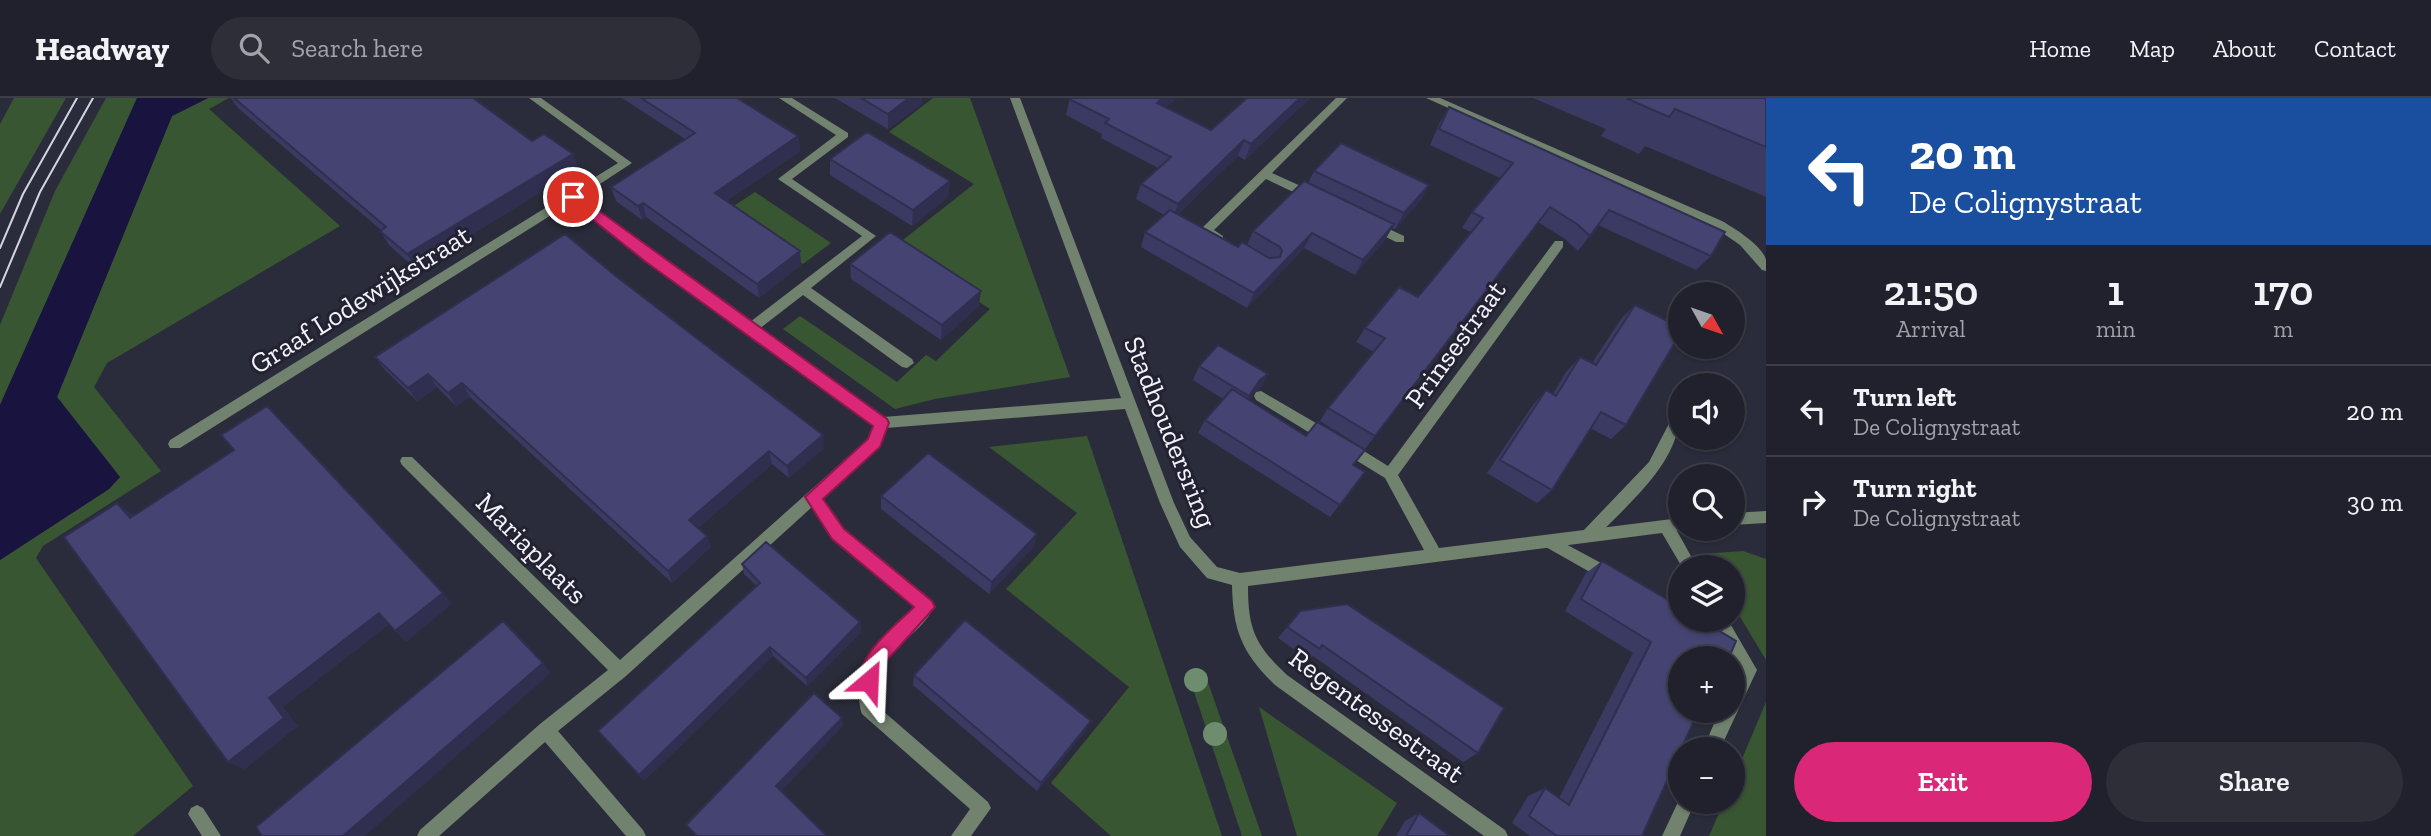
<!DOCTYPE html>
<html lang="en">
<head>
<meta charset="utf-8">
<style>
  :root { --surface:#20212c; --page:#2d2e38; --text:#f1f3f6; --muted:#a2a3a9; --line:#3d3e48; --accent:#db2777 }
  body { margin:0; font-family:"Zilla Slab",serif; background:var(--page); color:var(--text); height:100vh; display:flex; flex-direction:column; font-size:26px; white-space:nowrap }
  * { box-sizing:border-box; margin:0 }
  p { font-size:23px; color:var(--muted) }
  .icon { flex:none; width:38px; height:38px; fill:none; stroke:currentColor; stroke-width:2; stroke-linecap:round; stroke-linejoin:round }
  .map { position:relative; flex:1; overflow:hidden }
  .sheet { display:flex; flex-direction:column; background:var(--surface); width:665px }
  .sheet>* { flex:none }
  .guide { background:#1a4fa0; color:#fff; overflow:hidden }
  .needle { width:46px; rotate:130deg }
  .fabs { position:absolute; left:1668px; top:184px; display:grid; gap:14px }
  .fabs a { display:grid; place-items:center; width:77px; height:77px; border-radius:50%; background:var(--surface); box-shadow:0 2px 5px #0004,0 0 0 2px var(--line); font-size:35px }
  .pin { position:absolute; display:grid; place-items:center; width:60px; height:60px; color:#fff; margin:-30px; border:4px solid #fff; border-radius:50%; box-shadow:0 2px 7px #0007 }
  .me { position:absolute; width:77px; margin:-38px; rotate:26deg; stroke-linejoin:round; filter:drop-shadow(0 0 5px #0008) }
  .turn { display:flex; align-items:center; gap:24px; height:147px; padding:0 28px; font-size:32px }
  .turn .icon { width:91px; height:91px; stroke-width:2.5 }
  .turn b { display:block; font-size:49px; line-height:60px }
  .eta { display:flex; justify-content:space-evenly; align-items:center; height:119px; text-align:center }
  .eta b { font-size:42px; font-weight:600; line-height:49px }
  .primary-button { display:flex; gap:14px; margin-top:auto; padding:14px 28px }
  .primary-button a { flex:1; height:80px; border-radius:42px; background:var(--accent); color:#fff; font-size:28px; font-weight:600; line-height:80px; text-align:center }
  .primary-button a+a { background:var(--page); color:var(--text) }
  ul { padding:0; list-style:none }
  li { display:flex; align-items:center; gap:21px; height:91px; padding:0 28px; border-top:2px solid var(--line) }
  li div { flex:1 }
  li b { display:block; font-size:26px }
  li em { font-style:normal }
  header { display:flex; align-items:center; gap:42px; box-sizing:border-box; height:98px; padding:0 35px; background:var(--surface); border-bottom:2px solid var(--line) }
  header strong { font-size:33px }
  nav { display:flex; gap:38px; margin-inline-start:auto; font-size:24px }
  .search { width:490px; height:63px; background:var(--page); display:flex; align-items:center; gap:18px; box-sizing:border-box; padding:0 24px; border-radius:38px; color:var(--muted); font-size:26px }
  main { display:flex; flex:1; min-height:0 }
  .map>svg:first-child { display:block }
</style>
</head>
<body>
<header>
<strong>Headway</strong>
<div class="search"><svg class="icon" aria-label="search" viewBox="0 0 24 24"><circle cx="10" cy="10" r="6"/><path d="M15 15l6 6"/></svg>Search here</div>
<nav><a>Home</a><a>Map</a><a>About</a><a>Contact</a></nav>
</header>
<main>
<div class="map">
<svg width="1766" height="738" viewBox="0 0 1766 738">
  <rect width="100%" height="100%" fill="#2b2c3b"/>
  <!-- green -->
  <path fill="#395633" d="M14 0H66L0 116V26Z
    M106 0H137L0 307V227L55 93Z
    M208 0H229L209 11 340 128 107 265 94 289 161 373 43 448 36 460 193 688 133 738H0V462L109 391 120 379 57 299 172 18Z
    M933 0H970L1070 279 935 301 895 311 783 231 800 218 897 284 926 257 936 263 990 211 894 149 974 86 889 34Z
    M755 94 831 145 803 166 726 113Z
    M1087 338 1222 738H1111L1051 685 1129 589 1006 491 1077 415 989 349Z
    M1743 453 1766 461V562L1733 507 1732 469H1710L1702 456Z
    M1205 576 1262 738H1242L1189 579Z
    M1766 604V738H1709L1724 704H1732L1733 682Z
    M1259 609 1397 705 1377 738H1297Z"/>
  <!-- water -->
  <path fill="#19143f" d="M137 0H208L172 18 57 299 120 379 109 391 0 462V307Z"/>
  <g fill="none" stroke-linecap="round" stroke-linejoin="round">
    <!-- lane -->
    <path fill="#71826e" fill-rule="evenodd" d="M1680 313C1680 366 1627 406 1593 443L1588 444 1583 443 1581 438 1583 433 1649 364 1675 314Z
      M1549 437 1614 472 1617 477 1614 482 1609 484 1604 482 1544 448 1542 443 1544 438Z"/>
    <!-- street -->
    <path fill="#71826e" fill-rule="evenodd" d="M529 0H541L632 65 580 99 655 157 750 224 862 138 778 81 836 37 779 0H792L848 35V39L792 81 876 138 811 190 912 261 914 265 907 270 902 269 803 197 759 231 883 319 1121 300 1010 0H1020L1174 405 1190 439 1217 469 1240 475 1424 452 1385 380 1341 353 1339 349 1341 345H1351L1388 368 1555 143H1563V149L1398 377 1439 450 1680 420V430H1685L1677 433 1697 469H1682L1662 435 1248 488C1248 531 1255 547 1287 577L1505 732 1508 738H1484L1275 587C1242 555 1233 533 1232 487L1207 480 1180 449 1160 405 1125 311 886 330 879 348 822 400 843 431 931 504 934 509C916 546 866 554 875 606L988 704 991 710 971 738H951L970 711 862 616C857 603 858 573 865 561 875 546 901 524 915 510L833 441 812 409 626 578 558 633 643 732 646 738H626L545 644 439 738H417L420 732 540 626 608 572 402 367 400 363 402 359H412L620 562 868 341 873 327 745 235 572 104 180 350H170L168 346 170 342 618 65Z
      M1336 0H1347L1272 75 1316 95V101H1308L1266 81 1214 132 1223 138V144H1215L1202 136V130Z
      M1426 0H1440L1722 123C1734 130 1763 148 1766 162 1766 165 1766 169 1766 173L1762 172 1740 147 1714 129Z
      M1374 124 1404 138V144H1396L1370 131 1368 128Z
      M1261 293 1333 335 1335 339 1333 343H1323L1256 302 1254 298 1256 294Z
      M1766 413V425L1732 427V415Z
      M1712 522H1728L1757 572 1720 651H1703L1720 612H1732V587L1740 572Z
      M1680 700V704H1695L1680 738H1662Z
      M197 707 203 710 221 738H202L188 716 191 710Z"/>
    <!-- tram -->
    <path stroke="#d3d4df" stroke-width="2" d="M0 150 23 96 77 0
      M0 189 40 94 93 0"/>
  </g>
  <!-- trees -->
  <g fill="#6e8d6f">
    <circle cx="1196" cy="582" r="12"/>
    <circle cx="1215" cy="636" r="12"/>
  </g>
  <!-- wall -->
  <path fill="#3a3a62" d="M231 0H473L532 43 573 56 578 71 416 171 389 147 380 133 381 132 238 10Z
    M622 0H737L798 38 800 53 726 103 800 153 801 167 759 200 646 119 642 122 616 103 611 89 685 41Z
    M835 0H922V6L888 31Z
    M1070 0H1177L1166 9 1211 32 1310 0 1245 62 1238 58 1178 116 1238 149 1247 147 1253 133 1308 85 1314 73 1429 87 1420 103 1395 131 1392 130 1385 142 1355 177 1304 150 1247 210 1141 149 1145 134 1164 117 1136 101 1141 86 1158 70 1101 40 1102 36 1066 17Z
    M1533 0H1763L1766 1V99L1645 48 1639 56 1601 38 1606 31Z
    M1449 9 1711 158 1696 172 1598 127 1578 153 1565 141 1538 124 1365 351 1320 323 1328 310 1374 254 1356 244 1365 230 1418 199 1471 134 1462 130 1472 114 1500 80 1430 47 1440 24Z
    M830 61 950 83 948 99 912 128 830 77Z
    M850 166 979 208 941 242 851 181Z
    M1635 207 1626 327 1611 341 1590 330 1552 392 1537 405 1487 375 1533 307 1546 292 1553 296 1566 274 1580 259 1592 265 1621 221Z
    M375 259 824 350 789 380 772 366 698 430 711 449 672 485 470 299 456 308 437 289 417 303 385 272Z
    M1199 268 1268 276 1260 291 1252 296 1248 302 1365 374 1330 419 1198 335 1205 322 1223 301 1193 282Z
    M881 398 1034 448 989 496 881 411Z
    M1602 463 1680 560 1642 738H1530L1512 725 1528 698 1545 690 1559 700 1633 555 1565 513 1586 475Z
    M742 466 860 524 861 534 807 588 773 558 644 683 598 633 757 488 744 476Z
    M1300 513 1478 655 1463 664 1313 558 1309 562 1278 540Z
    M914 577 1086 632 1037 693 913 587Z
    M1419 715 1450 738H1396L1405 723Z"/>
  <!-- shaded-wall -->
  <path fill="#302f50" d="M909 0H922V6L888 31V16Z
    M1162 0H1177L1152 21 1157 5Z
    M1300 0H1310L1245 62 1251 46Z
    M798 38 800 53 717 109 715 95Z
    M1244 42 1238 58 1172 121 1178 106Z
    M573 56 578 71 416 171 407 156Z
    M950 83 948 99 912 128 913 112Z
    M1429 87 1420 103 1395 131 1404 115Z
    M643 105 646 119 642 122 638 108Z
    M1394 126 1385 142 1355 177 1363 162Z
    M1312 135 1304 150 1247 210 1254 195Z
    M800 153 801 167 759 200 757 186Z
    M981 193 979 208 941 242 942 227Z
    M428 276 437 289 417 303 408 290Z
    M1268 276 1260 291 1252 296 1241 312 1249 298 1260 282Z
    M462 285 470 299 456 308 448 295Z
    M823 337 824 350 789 380 787 368Z
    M769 353 772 366 693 434 689 422Z
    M117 405 133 417 145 432 130 420Z
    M1037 436 1034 448 989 496 992 484Z
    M707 438 711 449 672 485 668 473Z
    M443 495 452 506 406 544 395 533Z
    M379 515 390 526 283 609 298 628 244 672 228 664 269 600Z
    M860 524 861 534 807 588 806 580Z
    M770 549 773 558 644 683 639 677Z
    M543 565 551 575 365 738H343Z
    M842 620 843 628 779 696 776 688Z
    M1091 623 1086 632 1037 693 1041 685Z"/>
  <!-- building -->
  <path fill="#444372" stroke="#302f50" stroke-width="2" d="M234 0H473L532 43 544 36 573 56 407 156 380 133 386 129Z
    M641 0H737L798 38 715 95 800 153 757 186 643 105 638 108 611 89 695 35Z
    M861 0H909L888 16Z
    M1070 0H1162L1157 5 1211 32 1247 0H1300L1251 46 1244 42 1178 106 1141 86 1171 59 1105 25 1109 21 1069 1Z
    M1629 0H1763L1766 1V49L1675 11 1669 19 1628 1Z
    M1449 9 1725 134 1711 158 1609 112 1590 138 1577 126 1550 109 1375 338 1328 310 1385 240 1365 230 1399 189 1418 199 1483 120 1472 114 1513 65 1439 31Z
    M867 34 950 83 913 112 830 61Z
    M1341 45 1429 87 1404 115 1314 73Z
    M1304 83 1394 126 1363 162 1312 135 1254 195 1145 134 1170 112 1238 149 1242 144 1269 160 1280 159 1282 153 1280 149 1253 133Z
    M890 134 981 193 942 227 850 166Z
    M565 136 617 179 823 337 787 368 769 353 689 422 707 438 668 473 462 285 448 295 428 276 408 290 375 259Z
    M1635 207 1680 229V236L1626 327 1601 314 1552 392 1500 362 1546 292 1556 298 1580 259 1596 267Z
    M1218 247 1268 276 1260 282 1249 298 1199 268Z
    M1232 291 1306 338 1317 324 1365 352 1353 367 1365 374 1340 407 1205 322Z
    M267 308 443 495 395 533 379 515 269 600 284 620 228 664 64 439 117 405 130 420 234 352 221 337Z
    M928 355 1037 436 992 484 881 398Z
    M766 444 860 524 806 580 770 549 639 677 598 633 760 485 742 466Z
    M1602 463 1680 509V522H1701L1736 543 1729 560H1680V612H1699L1681 651H1680V654L1642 738H1557L1529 718 1545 690 1569 707 1651 544 1581 501Z
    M1347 506 1504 610 1478 655 1322 547 1320 551 1287 529 1300 513Z
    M965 522 1091 623 1041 685 914 577Z
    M503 523 543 565 343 738H262L256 729Z
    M814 595 842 620 776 688 827 738H697L686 727Z
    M1419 715 1450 738H1406Z"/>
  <!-- route -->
  <path fill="#db2777" stroke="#8e194d" stroke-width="2" d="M573 94 887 321 889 325 880 349 823 401 844 431 932 503 935 509 880 570 875 589 869 592 862 589C850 562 896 527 914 509L832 441 805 399 868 341 873 328 646 164 568 102 566 99Z"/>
  <g text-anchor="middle" stroke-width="6" stroke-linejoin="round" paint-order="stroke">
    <!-- street labels -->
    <g font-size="28" fill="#f2f3fd" stroke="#222231">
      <text transform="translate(360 201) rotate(-32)" y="10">Graaf Lodewijkstraat</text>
      <text transform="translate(1455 246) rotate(-54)" y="10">Prinsestraat</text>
      <text transform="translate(1171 334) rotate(68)" y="10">Stadhoudersring</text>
      <text transform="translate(532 450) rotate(45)" y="10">Mariaplaats</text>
      <text transform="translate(1377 617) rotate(36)" y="10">Regentessestraat</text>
    </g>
  </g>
</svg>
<div class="fabs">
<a><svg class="needle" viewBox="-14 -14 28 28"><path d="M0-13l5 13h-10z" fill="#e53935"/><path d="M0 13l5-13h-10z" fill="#a2a3a9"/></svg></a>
<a><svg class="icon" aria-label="sound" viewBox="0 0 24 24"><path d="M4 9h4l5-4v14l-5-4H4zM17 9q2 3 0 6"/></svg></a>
<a><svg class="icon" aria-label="search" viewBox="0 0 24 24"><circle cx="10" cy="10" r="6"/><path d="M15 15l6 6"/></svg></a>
<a><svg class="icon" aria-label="layers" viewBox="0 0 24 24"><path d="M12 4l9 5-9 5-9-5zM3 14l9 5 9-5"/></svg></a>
<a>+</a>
<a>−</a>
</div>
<div class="pin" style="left:573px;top:99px;background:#d93025"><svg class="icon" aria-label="arrive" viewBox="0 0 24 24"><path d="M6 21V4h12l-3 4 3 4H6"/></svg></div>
<svg class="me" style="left:869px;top:583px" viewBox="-20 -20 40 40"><path d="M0-17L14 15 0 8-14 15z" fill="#db2777" stroke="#fff" stroke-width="4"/></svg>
</div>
<section class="sheet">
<div class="guide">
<div class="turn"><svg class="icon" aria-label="left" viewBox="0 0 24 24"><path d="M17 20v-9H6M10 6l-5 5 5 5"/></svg><div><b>20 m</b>De Colignystraat</div></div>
</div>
<div class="eta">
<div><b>21:50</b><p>Arrival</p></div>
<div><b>1</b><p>min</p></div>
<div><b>170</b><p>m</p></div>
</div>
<ul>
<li><svg class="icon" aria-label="left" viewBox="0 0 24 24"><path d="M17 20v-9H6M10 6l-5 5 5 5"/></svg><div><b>Turn left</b><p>De Colignystraat</p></div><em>20 m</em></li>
<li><svg class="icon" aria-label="right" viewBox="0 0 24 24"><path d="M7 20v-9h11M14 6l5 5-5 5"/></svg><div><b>Turn right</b><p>De Colignystraat</p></div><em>30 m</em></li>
</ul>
<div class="primary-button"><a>Exit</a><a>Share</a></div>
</section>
</main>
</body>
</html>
